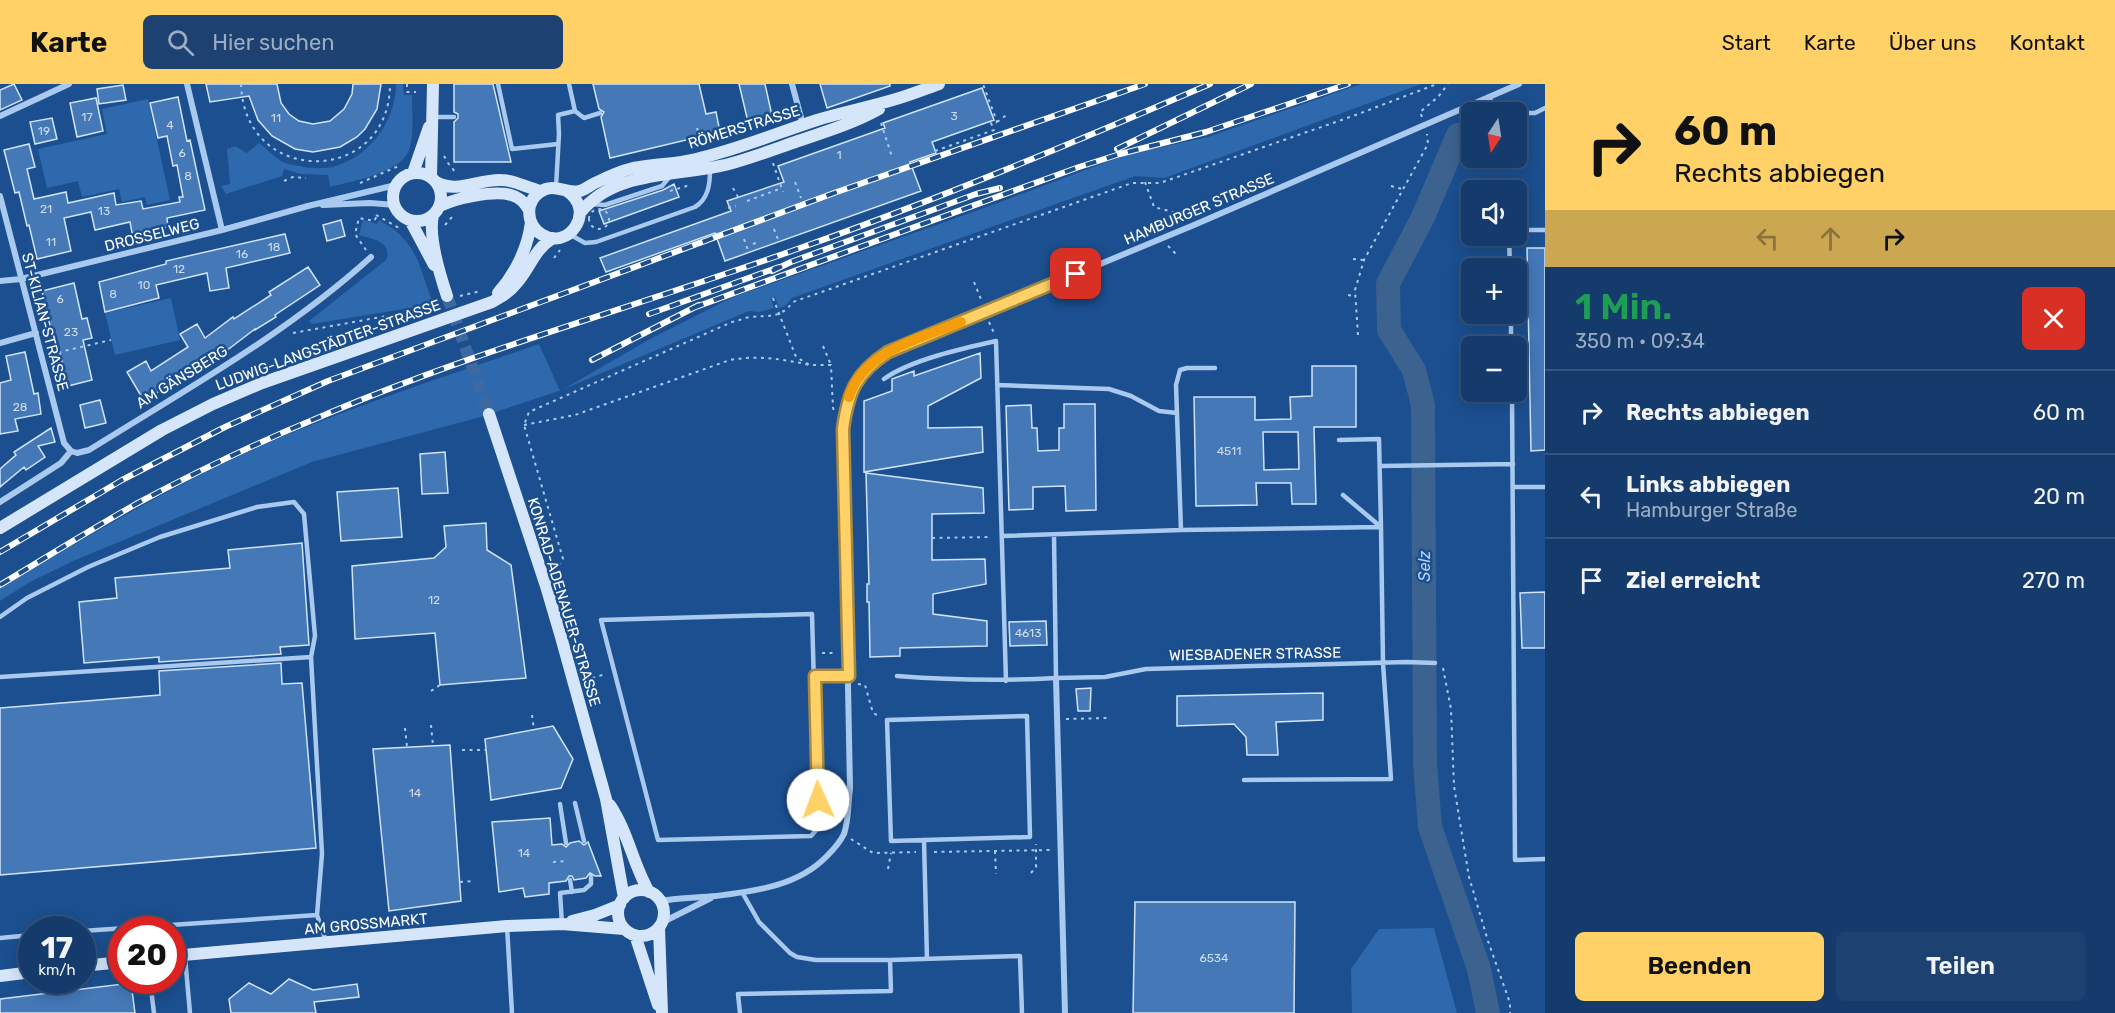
<!DOCTYPE html>
<html lang="de">
<head>
<meta charset="utf-8">
<style>
  :root { --surface:#143b6b; --page:#1d4271; --text:#f1f3f6; --muted:#9dadc1; --line:#33557e; --accent:#ffd166 }
  body { margin:0; font-family:Rubik,sans-serif; background:var(--page); color:var(--text); height:100vh; display:flex; flex-direction:column; font-size:22px; white-space:nowrap }
  * { box-sizing:border-box; margin:0 }
  p { font-size:20px; color:var(--muted) }
  .icon { flex:none; width:33px; height:33px; fill:none; stroke:currentColor; stroke-width:2; stroke-linecap:round; stroke-linejoin:round }
  .map { position:relative; flex:1; overflow:hidden }
  .panel { display:flex; flex-direction:column; background:var(--surface); width:570px }
  .panel>* { flex:none }
  .banner { background:#ffd166; color:#111; overflow:hidden }
  .needle { width:39px; rotate:192deg }
  .buttons { position:absolute; left:1461px; top:18px; display:grid; gap:12px }
  .buttons a { display:grid; place-items:center; width:66px; height:66px; border-radius:9px; background:var(--surface); box-shadow:0 3px 15px #0003,0 0 0 2px var(--line); font-size:30px }
  .speed { position:absolute; left:18px; top:832px; display:flex; gap:12px; font-size:30px; font-weight:700; text-align:center }
  .speed>* { display:grid; place-content:center; width:78px; height:78px; border-radius:50%; background:var(--surface); box-shadow:0 3px 15px #0003,0 0 0 2px var(--line); line-height:1 }
  .speed small { font-size:15px; font-weight:400 }
  .speed .limit { border:9px solid #d22; background:#fff; color:#111 }
  .pin { position:absolute; display:grid; place-items:center; width:51px; height:51px; color:#fff; margin:-26px; border-radius:12px; box-shadow:0 3px 9px #0006 }
  .me { position:absolute; width:66px; margin:-33px; rotate:358deg; stroke-linejoin:round; filter:drop-shadow(0 0 4px #0008) }
  .turn { display:flex; align-items:center; gap:21px; height:126px; padding:0 30px; font-size:27px }
  .turn .icon { width:78px; height:78px; stroke-width:2.5 }
  .turn b { display:block; font-size:42px; line-height:51px }
  .lanes { display:flex; align-items:center; height:57px; padding:0 30px; background:#0003; justify-content:center; gap:30px; direction:ltr }
  .lanes .off { opacity:.35 }
  .round { display:grid; place-items:center; flex:none; width:63px; height:63px; border-radius:9px; background:var(--page) }
  .head { display:flex; align-items:center; justify-content:space-between; height:102px; padding:0 30px }
  h1 { font-size:36px; font-weight:600; line-height:45px; color:#1e9e55 }
  .primary-button { display:flex; gap:12px; margin-top:auto; padding:12px 30px }
  .primary-button a { flex:1; height:69px; border-radius:9px; background:var(--accent); color:#111; font-size:24px; font-weight:600; line-height:69px; text-align:center }
  .primary-button a+a { background:var(--page); color:var(--text) }
  ul { padding:0; list-style:none }
  li { display:flex; align-items:center; gap:18px; height:84px; padding:0 30px; border-top:2px solid var(--line) }
  li div { flex:1 }
  li b { display:block; font-size:22px }
  li em { font-style:normal }
  header { display:flex; align-items:center; gap:36px; box-sizing:border-box; height:84px; padding:0 30px; background:var(--accent); color:#111 }
  header strong { font-size:28px }
  nav { display:flex; gap:33px; margin-inline-start:auto; font-size:21px }
  .search { width:420px; height:54px; background:var(--page); display:flex; align-items:center; gap:15px; box-sizing:border-box; padding:0 21px; border-radius:9px; color:var(--muted); font-size:22px }
  main { display:flex; flex:1; min-height:0 }
  .map>svg:first-child { display:block }
</style>
</head>
<body>
<header>
<strong>Karte</strong>
<div class="search"><svg class="icon" aria-label="search" viewBox="0 0 24 24"><circle cx="10" cy="10" r="6"/><path d="M15 15l6 6"/></svg>Hier suchen</div>
<nav><a>Start</a><a>Karte</a><a>Über uns</a><a>Kontakt</a></nav>
</header>
<main>
<div class="map">
<svg width="1545" height="929" viewBox="0 0 1545 929">
  <rect width="100%" height="100%" fill="#1b4f8f"/>
  <!-- green -->
  <path fill="#2e69ad" d="M396 0H403L404 11H412C412 28 414 47 410 63 404 89 352 97 330 103L328 91 301 90 284 85 282 92 226 110 221 102 230 100 227 65 235 62 247 69 259 59C266 64 273 72 281 77 287 81 296 81 304 83 313 84 322 85 332 83 369 74 396 37 396 0Z
    M1361 0H1421L1164 94 1135 92 792 214 785 222 779 224 775 213 771 215 774 224 759 228 749 227 559 307 477 334 312 378 73 477 30 498 0 517V504C82 456 162 407 248 368 342 325 442 294 539 260L560 307 652 254 731 214 987 123 1125 71 1208 53Z
    M148 15 170 116 147 121 145 113 122 118 119 105 82 113 78 97 47 104 38 65 107 50 102 25Z
    M363 136 377 140 379 136C417 157 418 179 432 217L416 223 312 240 309 237 386 176C393 158 373 155 359 151Z
    M171 214 180 256 115 271 105 229Z
    M1434 844 1457 929H1352L1351 885 1379 845Z"/>
  <g fill="none" stroke-linecap="round" stroke-linejoin="round">
    <!-- river -->
    <path stroke="#3c6290" stroke-width="24" d="M1458 51 1423 133 1388 200 1389 246 1414 286 1423 321 1425 679 1430 743 1479 885 1488 929"/>
  </g>
  <!-- building -->
  <path fill="#4478b7" stroke="#cfe3fa" stroke-width="1.5" fill-rule="evenodd" d="M14 0 22 16 0 26V6Z
    M206 0H277L281 19 289 30 299 37 313 40 330 37 344 25 352 10 353 0H381L377 25 365 45 357 53 340 63 313 68 295 65 272 52 258 36 249 12 210 18Z
    M454 0H493L511 78H454V38L458 34V30L454 28Z
    M593 0H699L706 30 716 28 720 48 610 74 601 33 604 28 599 25Z
    M739 0H765L773 36 749 42Z
    M820 0H890V2L827 24Z
    M123 1 126 16 99 20 97 5Z
    M982 4 994 36 932 58 936 69 910 78 921 107 725 177 715 149 606 188 600 174 731 127 727 117 784 98 778 82 885 44 883 39Z
    M178 13 187 57 190 56 205 126 167 134 168 143 132 149 130 138 95 146 91 128 64 134 71 167 37 175 29 141 27 142 19 108 15 109 4 66 29 60 35 83 27 85 34 115 66 108 68 119 114 109 116 121 141 117 143 125 180 118 179 113H183L177 81 173 82 167 52 158 54 150 19Z
    M96 14 103 47 77 53 70 19Z
    M52 34 57 55 35 60 30 38Z
    M674 100 679 113 604 140 599 127 663 106Z
    M341 136 345 152 327 157 323 141Z
    M285 150 290 169 226 184 229 204 210 207 207 189 156 201 159 214 105 228 99 198 166 180V177Z
    M1527 164H1545V366L1531 367Z
    M308 183 320 201 275 231 276 233 255 246V245L217 274 200 284 199 282 144 317 127 288 146 277 151 287 188 263 180 250 197 240 205 254 233 233 234 235 271 211 269 208Z
    M74 199 82 235 87 234 92 254 83 256 92 296 68 302 58 262 55 263 42 207Z
    M25 268 34 310 38 309 41 330 15 335 18 347 0 350V299L11 296 6 272Z
    M980 269 981 294 928 322V344L982 343 983 368 864 388V317L892 307V295L914 287V292Z
    M1312 282H1356V343H1314L1316 420H1292L1291 399H1256L1257 421 1196 422 1194 313H1255V336L1291 335 1290 313 1312 312ZM1263 348H1298L1299 385 1264 386Z
    M100 316 106 339 85 344 80 321Z
    M1064 320H1095L1096 426 1066 427 1065 402 1033 403V425L1009 426 1006 322 1031 321 1032 344H1037L1038 367 1059 366V344H1064Z
    M51 344 55 358 38 362 45 373 26 386 24 383 0 403V385L16 371 14 368Z
    M445 368 448 409 422 410 420 370Z
    M866 389 983 404 984 429 932 430V476L985 475 986 500 933 510V530L987 537V562L900 564V572L870 573 869 518H867V500H869Z
    M398 404 402 453 341 457 337 408Z
    M486 439 487 466 511 481 526 594 440 601 435 549 355 555 352 482 434 474 446 463 444 442Z
    M302 459 309 561 280 563 281 570 159 578V573L84 579 79 518 117 514 115 494 230 484 228 466Z
    M1545 508V564H1522L1520 509Z
    M1046 537 1047 561 1010 562 1009 538Z
    M281 579 282 600 302 599 316 764 0 791V624L160 611 159 587Z
    M1091 604 1090 627H1078L1076 605Z
    M1323 609V636L1276 638 1278 671H1247L1246 653 1234 640 1177 642V612Z
    M553 642 573 675 561 704 491 716 485 655Z
    M450 661 461 817 389 827 373 665Z
    M550 734 552 761 562 760 566 763 570 759 579 757 584 761 588 758 601 792H595L590 789 586 794 574 796 572 792H569L566 797 549 799V810L525 813 523 804 499 808 492 738Z
    M1135 818H1295L1294 929H1133Z
    M289 895 313 906 357 900 359 913 314 918 316 929H231L229 915 249 899 271 910Z
    M131 899 135 929H0V915Z"/>
  <g fill="none" stroke-linecap="round" stroke-linejoin="round">
    <!-- secondary-tunnel -->
    <path stroke="#3d69a0" stroke-width="12" stroke-dasharray="12 6" stroke-linecap="butt" d="M447 212 489 330"/>
    <!-- path -->
    <path stroke="#a9c9ee" stroke-width="2" stroke-dasharray="3 4.5" stroke-linecap="butt" d="M241 0C244 104 390 102 390 0
      M407 0V8H416
      M1422 33 1420 28 1438 13 1448 0
      M997 38 1009 29
      M881 39 892 73
      M697 44 700 57
      M718 48 722 57
      M935 67 994 46 991 39 997 38 983 0
      M444 72 448 79 456 89
      M773 79 783 108
      M284 97 293 93 306 94
      M795 98 801 114
      M1145 98 1154 123 1173 128 1187 127 1190 133
      M360 99 401 81
      M1391 102 1402 105
      M733 104 738 113
      M670 107 690 101
      M747 117 782 104
      M728 124 736 122
      M589 135a10 10 0 1 1 20 0a10 10 0 1 1-20 0Z
      M376 131 399 144
      M445 141 453 132
      M774 145 779 158
      M744 155 749 169
      M753 160 759 158
      M1168 162 1176 170
      M366 166 355 150 359 134 374 137 377 132
      M554 174 560 166
      M1353 175 1364 176
      M974 198 982 218
      M1348 211 1355 212
      M460 212 481 207
      M773 214 796 273 810 281H831L833 324 835 329
      M989 238 994 249
      M293 249 409 228 438 220
      M1358 251 1355 206 1364 176 1428 60 1427 50
      M823 262 831 281
      M51 270 111 256
      M524 341 575 331 730 276C757 271 782 275 810 281
      M932 454 992 453
      M555 488 563 475 524 341 529 328 732 238C738 237 744 234 750 233 769 231 780 235 793 218L1132 99H1160L1353 32 1437 0
      M822 569H837
      M1443 584 1451 625 1454 702 1469 793 1488 857 1510 919V929
      M585 596 606 590
      M858 600 865 601 873 629 879 632
      M431 607 440 601
      M532 631 534 646
      M1066 635 1107 634
      M431 641 433 662
      M405 644 407 663
      M462 666H486
      M851 755 873 769 916 768
      M995 767 996 790
      M934 768 1051 766
      M553 778 568 777
      M888 785 891 769
      M1031 789 1036 783V760
      M460 798 474 797"/>
    <!-- lane -->
    <path stroke="#a9c9ee" stroke-width="4.5" d="M498 0 512 65 558 60
      M1488 13 1498 26 1511 28
      M575 27 584 34 600 29
      M1516 29H1535L1545 24
      M433 33H454
      M556 103 559 50 558 31 575 27 569 0
      M591 120 605 121 662 102 671 91
      M1516 146H1545
      M569 150 585 159 596 158 695 123C708 115 710 101 710 86
      M1509 152 1510 184
      M1511 230V262
      M884 295C910 276 964 264 996 257L1006 597
      M998 301 1109 305 1131 312 1159 327 1177 329
      M1512 308 1515 776 1545 775
      M1339 356 1379 355 1381 443 1343 411
      M1380 382 1513 380
      M1514 403H1545
      M1181 446 1176 301 1180 286 1187 284H1215
      M1002 452 1181 446 1381 443 1383 579 1391 695 1244 696
      M812 530 818 744 811 752 658 756 601 536Z
      M0 533 27 514 88 483 160 453 257 423 294 418 304 430 315 552 311 573
      M815 592H849
      M897 592C950 596 1003 597 1056 594L1054 451
      M0 593 311 573 322 770 317 831 326 857
      M1056 594 1105 593 1146 585 1407 578 1435 579
      M1027 632 1030 753 891 757 887 636Z
      M575 719 584 757
      M560 720 566 759
      M924 756 927 875
      M570 796 572 808
      M742 808 759 838 790 869 797 873 816 876H890
      M562 840 560 809 584 806 591 800V793
      M507 842 512 929
      M82 847 317 831
      M0 854 32 851
      M185 873 190 929
      M150 897 154 929
      M740 929 738 910 891 907 890 876 1020 872 1022 929"/>
    <!-- street -->
    <path stroke="#a9c9ee" stroke-width="6" d="M187 0 222 146
      M792 0 803 41
      M0 32 69 0
      M0 112 64 359 71 367
      M323 121 370 119 395 121
      M0 197 21 195 222 146 308 122 396 101
      M0 259 36 249
      M71 367 77 369 89 366C185 306 286 250 371 173
      M0 418 61 379 71 367
      M1056 594 1065 929
      M661 817C679 813 697 814 716 812 756 807 798 802 827 772 834 765 840 758 844 750 849 735 848 719 850 704L843 345C849 301 862 280 903 262L1194 141 1519 0
      M663 838 711 814"/>
    <!-- secondary -->
    <path stroke="#d6e6fa" stroke-width="12" d="M393 113a24 24 0 1 1 48 0a24 24 0 1 1-48 0Z
      M413 89 429 43
      M431 93 433 0
      M436 98C456 110 479 95 501 96 515 96 527 104 541 107
      M567 107C597 127 568 168 541 150 526 140 525 118 540 108 554 98 565 110 579 107 585 106 590 101 595 99 607 93 620 87 633 84 654 80 676 80 696 75 737 66 777 49 817 36 843 28 870 23 896 15 910 11 925 5 939 0
      M440 122C456 114 494 106 511 111 520 113 525 119 529 126
      M580 129C615 85 679 93 729 80 752 74 775 65 798 57 825 48 854 39 879 25
      M433 131C428 152 440 191 447 212
      M410 136 434 181
      M498 209C515 190 528 164 531 138
      M489 330 546 502 561 553 606 715 624 814
      M0 444 162 346 213 320 262 299 492 218C501 213 510 208 516 200 530 185 534 165 553 154
      M610 721C628 748 633 780 649 808
      M618 829a23 23 0 1 1 46 0a23 23 0 1 1-46 0Z
      M572 837 595 831 620 821
      M659 844 662 929
      M635 851 658 921
      M172 872 507 842 562 840 624 845
      M82 882 122 878
      M0 892 32 888"/>
    <!-- rail casing -->
    <g stroke="#fff" stroke-width="6">
      <path id="rail" d="M1117 65 1251 0
        M772 187 791 178 976 110 1000 104
        M693 224 1079 83 1120 70 1206 48 1348 0
        M649 230 779 183
        M592 276 699 221
        M0 468 122 396 225 343 328 297 834 109 1145 0
        M0 501C45 474 90 446 136 420 194 389 254 360 315 335 473 267 639 222 800 164 939 115 1075 58 1210 0"/>
    </g>
    <!-- rail -->
    <use href="#rail" stroke="#1b4f8f" stroke-width="4" stroke-dasharray="11" stroke-linecap="butt"/>
  </g>
  <g fill="none" stroke-linecap="round" stroke-linejoin="round">
    <!-- route casing -->
    <g stroke="#a68842" stroke-width="15">
      <path id="route" d="M818 716 815 592H849L843 345C848 308 856 289 888 268L1076 190"/>
    </g>
    <!-- route -->
    <use href="#route" stroke="#ffd166" stroke-width="10"/>
    <!-- slow -->
    <path stroke="#f59e0b" stroke-width="10" d="M849 313C863 267 921 254 961 238"/>
  </g>
  <g text-anchor="middle" stroke-width="5" stroke-linejoin="round" paint-order="stroke">
    <!-- number labels -->
    <g font-size="12" fill="#d0dded">
      <text x="954" y="36">3</text>
      <text x="87" y="37">17</text>
      <text x="276" y="38">11</text>
      <text x="170" y="45">4</text>
      <text x="44" y="51">19</text>
      <text x="182" y="73">6</text>
      <text x="839" y="75">1</text>
      <text x="188" y="96">8</text>
      <text x="46" y="129">21</text>
      <text x="104" y="131">13</text>
      <text x="51" y="162">11</text>
      <text x="274" y="167">18</text>
      <text x="242" y="174">16</text>
      <text x="179" y="189">12</text>
      <text x="144" y="205">10</text>
      <text x="113" y="214">8</text>
      <text x="60" y="219">6</text>
      <text x="71" y="252">23</text>
      <text x="20" y="327">28</text>
      <text x="1229" y="371">4511</text>
      <text x="434" y="520">12</text>
      <text x="1028" y="553">4613</text>
      <text x="415" y="713">14</text>
      <text x="524" y="773">14</text>
      <text x="1214" y="878">6534</text>
    </g>
    <!-- street labels -->
    <g font-size="15" fill="#fff" stroke="#1b4f8f">
      <text transform="translate(744 43) rotate(-17)" y="5">RÖMERSTRASSE</text>
      <text transform="translate(1199 125) rotate(-23)" y="5">HAMBURGER STRASSE</text>
      <text transform="translate(152 151) rotate(-14)" y="5">DROSSELWEG</text>
      <text transform="translate(45 238) rotate(75)" y="5">ST-KILIAN-STRASSE</text>
      <text transform="translate(328 261) rotate(-20)" y="5">LUDWIG-LANGSTÄDTER-STRASSE</text>
      <text transform="translate(182 293) rotate(-32)" y="5">AM GÄNSBERG</text>
      <text transform="translate(564 518) rotate(73)" y="5">KONRAD-ADENAUER-STRASSE</text>
      <text transform="translate(1255 570) rotate(-1)" y="5">WIESBADENER STRASSE</text>
      <text transform="translate(366 840) rotate(-5)" y="5">AM GROSSMARKT</text>
    </g>
    <!-- water labels -->
    <g font-size="16" font-style="italic" fill="#b5d3f5" stroke="#1b4f8f">
      <text transform="translate(1424 482) rotate(-90)" y="6">Selz</text>
    </g>
  </g>
</svg>
<div class="buttons">
<a><svg class="needle" viewBox="-14 -14 28 28"><path d="M0-13l5 13h-10z" fill="#e53935"/><path d="M0 13l5-13h-10z" fill="#9dadc1"/></svg></a>
<a><svg class="icon" aria-label="sound" viewBox="0 0 24 24"><path d="M4 9h4l5-4v14l-5-4H4zM17 9q2 3 0 6"/></svg></a>
<a>+</a>
<a>−</a>
</div>
<div class="speed"><div>17<small>km/h</small></div><div class="limit">20</div></div>
<div class="pin" style="left:1076px;top:190px;background:#d93025"><svg class="icon" aria-label="arrive" viewBox="0 0 24 24"><path d="M6 21V4h12l-3 4 3 4H6"/></svg></div>
<svg class="me" style="left:818px;top:716px" viewBox="-20 -20 40 40"><circle r="19" fill="#fff"/><path d="M0-13L10 11 0 6-10 11z" fill="#ffd166"/></svg>
</div>
<section class="panel">
<div class="banner">
<div class="turn"><svg class="icon" aria-label="right" viewBox="0 0 24 24"><path d="M7 20v-9h11M14 6l5 5-5 5"/></svg><div><b>60 m</b>Rechts abbiegen</div></div>
<div class="lanes"><svg class="icon off" aria-label="left" viewBox="0 0 24 24"><path d="M17 20v-9H6M10 6l-5 5 5 5"/></svg><svg class="icon off" aria-label="ahead" viewBox="0 0 24 24"><path d="M12 20V5M6 11l6-6 6 6"/></svg><svg class="icon" aria-label="right" viewBox="0 0 24 24"><path d="M7 20v-9h11M14 6l5 5-5 5"/></svg></div>
</div>
<div class="head"><div><h1>1 Min.</h1><p>350 m · 09:34</p></div><a class="round" style="background:#d93025;color:#fff"><svg class="icon" aria-label="close" viewBox="0 0 24 24"><path d="M6 6l12 12M18 6L6 18"/></svg></a></div>
<ul>
<li><svg class="icon" aria-label="right" viewBox="0 0 24 24"><path d="M7 20v-9h11M14 6l5 5-5 5"/></svg><div><b>Rechts abbiegen</b></div><em>60 m</em></li>
<li><svg class="icon" aria-label="left" viewBox="0 0 24 24"><path d="M17 20v-9H6M10 6l-5 5 5 5"/></svg><div><b>Links abbiegen</b><p>Hamburger Straße</p></div><em>20 m</em></li>
<li><svg class="icon" aria-label="arrive" viewBox="0 0 24 24"><path d="M6 21V4h12l-3 4 3 4H6"/></svg><div><b>Ziel erreicht</b></div><em>270 m</em></li>
</ul>
<div class="primary-button"><a>Beenden</a><a>Teilen</a></div>
</section>
</main>
</body>
</html>
